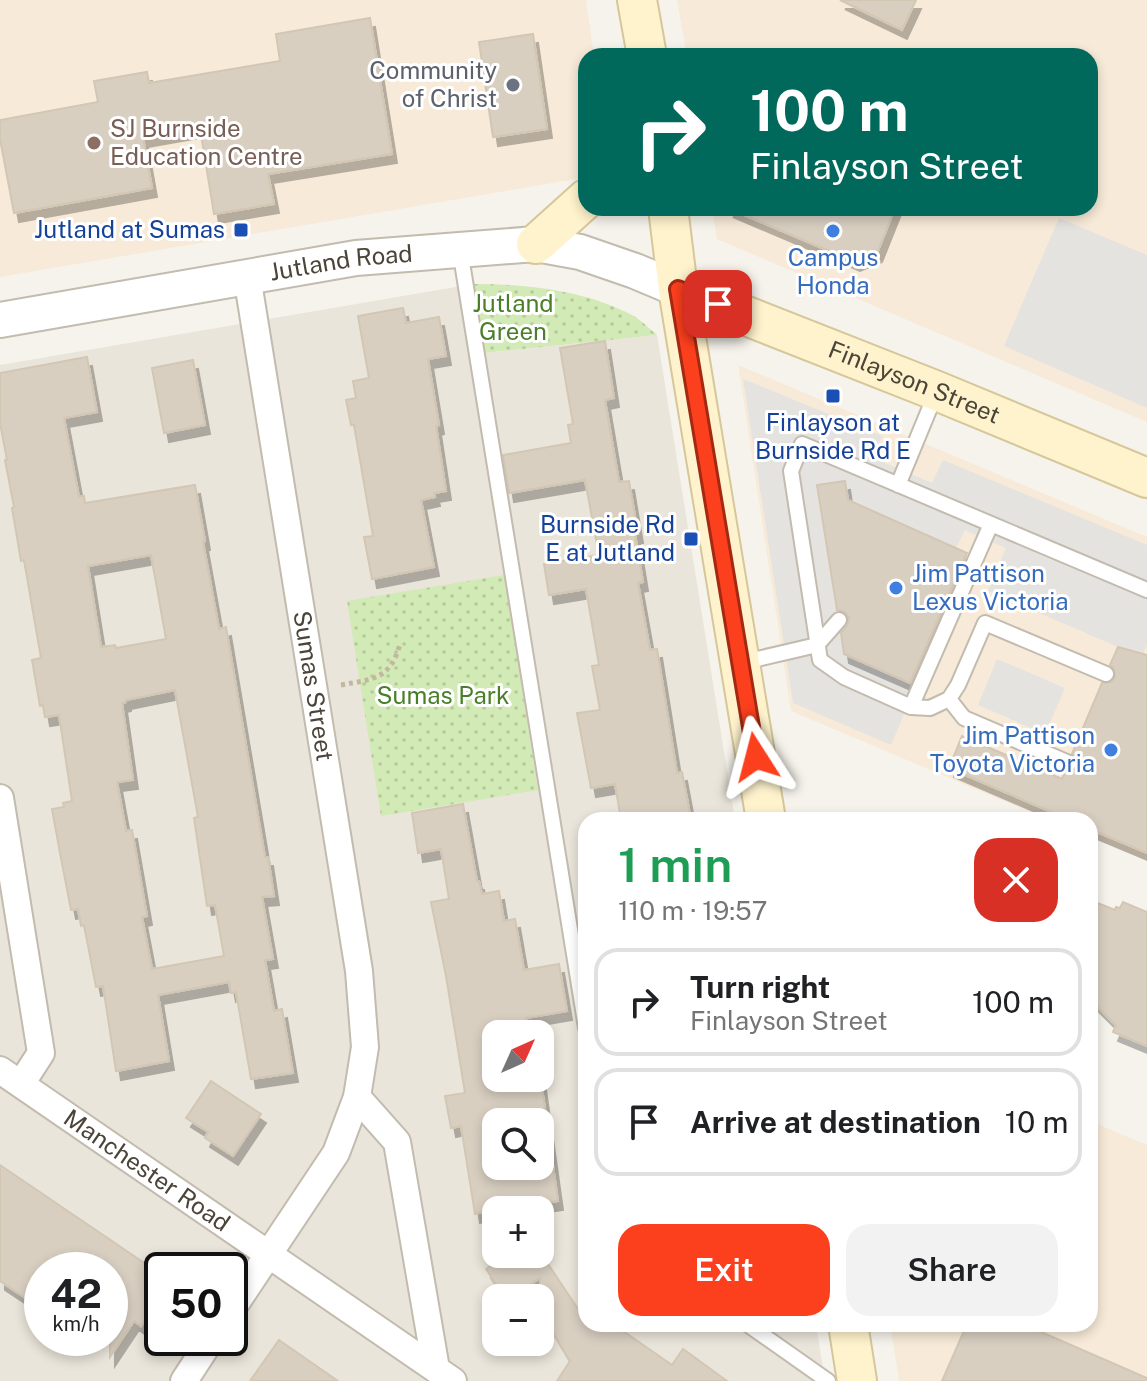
<!DOCTYPE html>
<html lang="en">
<head>
<meta charset="utf-8">
<style>
  :root { --surface:#fff; --page:#f2f2f2; --text:#202124; --muted:#757577; --line:#e0e0e0; --accent:#fc3f1d }
  body { margin:0; font-family:"Public Sans",sans-serif; background:var(--page); color:var(--text); height:100vh; display:flex; flex-direction:column; font-size:30px; white-space:nowrap }
  * { box-sizing:border-box; margin:0 }
  p { font-size:26px; color:var(--muted) }
  .icon { flex:none; width:44px; height:44px; fill:none; stroke:currentColor; stroke-width:2; stroke-linecap:round; stroke-linejoin:round }
  .map { position:relative; flex:1; overflow:hidden }
  .sheet { position:absolute; left:578px; top:812px; width:520px; height:520px; display:flex; flex-direction:column; background:var(--surface); border-radius:24px; box-shadow:0 4px 12px #0003 }
  .sheet>* { flex:none }
  .hud { position:absolute; left:578px; top:48px; width:520px; height:168px; border-radius:24px; box-shadow:0 4px 12px #0003; background:#00695c; color:#fff; overflow:hidden }
  .needle { width:52px; rotate:45deg }
  .controls { position:absolute; left:482px; top:1020px; display:grid; gap:16px }
  .controls a { display:grid; place-items:center; width:72px; height:72px; border-radius:16px; background:var(--surface); box-shadow:0 4px 12px #0003; font-size:40px }
  .speed { position:absolute; left:24px; top:1252px; display:flex; gap:16px; font-size:40px; font-weight:700; text-align:center }
  .speed>* { display:grid; place-content:center; width:104px; height:104px; border-radius:50%; background:var(--surface); box-shadow:0 4px 12px #0003; line-height:1 }
  .speed small { font-size:20px; font-weight:400 }
  .speed .limit { border:4px solid #111; border-radius:12px; background:#fff; color:#111 }
  .pin { position:absolute; display:grid; place-items:center; width:68px; height:68px; color:#fff; margin:-34px; border-radius:16px; box-shadow:0 4px 12px #0006 }
  .me { position:absolute; width:88px; margin:-44px; rotate:351deg; stroke-linejoin:round; filter:drop-shadow(0 0 6px #0008) }
  .turn { display:flex; align-items:center; gap:28px; height:168px; padding:0 40px; font-size:36px }
  .turn .icon { width:104px; height:104px; stroke-width:2.5 }
  .turn b { display:block; font-size:56px; line-height:68px }
  .round { display:grid; place-items:center; flex:none; width:84px; height:84px; border-radius:24px; background:var(--page) }
  .headline { display:flex; align-items:center; justify-content:space-between; height:136px; padding:0 40px }
  h1 { font-size:48px; font-weight:600; line-height:60px; color:#1e9e55 }
  .button { display:flex; gap:16px; margin-top:auto; padding:16px 40px }
  .button a { flex:1; height:92px; border-radius:24px; background:var(--accent); color:#fff; font-size:32px; font-weight:600; line-height:92px; text-align:center }
  .button a+a { background:var(--page); color:var(--text) }
  ul { padding:0; list-style:none }
  li { display:flex; align-items:center; gap:24px; height:108px; margin:0 16px 12px; padding:0 24px; border:4px solid var(--line); border-radius:24px }
  li div { flex:1 }
  li b { display:block; font-size:30px }
  li em { font-style:normal }
  .map>svg:first-child { display:block }
</style>
</head>
<body>
<div class="map">
<svg width="1147" height="1381" viewBox="0 0 1147 1381">
  <defs>
    <pattern id="park-dots" width="8" height="8" patternUnits="userSpaceOnUse" patternTransform="scale(2)"><rect width="8" height="8" fill="#d2eab5"/><path d="M2 2h.1M6 6h.1" fill="none" stroke="#b6ca9c" stroke-width="1.8" stroke-linecap="round"/></pattern>
    <filter id="shadow"><feDropShadow dx="5" dy="9" stdDeviation="0" flood-color="#0004"/></filter>
  </defs>
  <rect width="100%" height="100%" fill="#f6f3ec"/>
  <!-- residential -->
  <path fill="#eae5da" fill-rule="evenodd" d="M473 284 485 353 657 335 735 820H586V1324H816L825 1381H0V365ZM496 1034H540V1078H496ZM496 1122H540V1166H496ZM496 1210H540V1254H496ZM42 1270H110V1338H42ZM162 1270H230V1338H162ZM496 1298H540V1342H496Z"/>
  <!-- commercial -->
  <path fill="#f7ead8" d="M0 0H586L594 56H586V171L576 179 0 277Z
    M677 0H1147V422L717 239 712 208H1090V56H687Z
    M738 365 1147 537V861L1090 837V820H1049L791 711Z
    M1090 1121 1147 1145V1381H899L890 1324H1090Z"/>
  <!-- park -->
  <path fill="url(#park-dots)" d="M473 284C527 284 584 290 632 315 641 320 649 328 657 335L484 353Z
    M504 575 538 790 381 816 347 601Z"/>
  <!-- parking -->
  <path fill="#e5e3e0" d="M1059 218 1147 255V408L1004 346Z
    M743 379 882 436 873 458 932 483 943 460 1147 545V644L1143 654 1118 647 988 591 1006 548 965 530 956 548 848 500 844 481 817 486 844 654 916 686 891 745 793 703Z
    M997 659 1065 688 1045 734 978 705Z"/>
  <!-- building -->
  <path fill="#d8cfc1" stroke="#d3c7b4" stroke-width="2" fill-rule="evenodd" filter="url(#shadow)" d="M840 0H916L902 30Z
    M370 18 392 154 268 174 274 204 214 214 200 128 143 138 152 188 14 213 0 139V120L98 102 94 81 147 72 149 83 280 61 276 34Z
    M533 34 547 129 493 137 479 42Z
    M728 208H895L877 253 855 262Z
    M403 308 406 323 439 317 446 356 428 359 439 425 436 426 446 491 434 493 435 497 421 500 434 567 372 579 364 537 373 536 354 425H351L346 400 356 398 353 381 369 378 358 316Z
    M605 341 614 398 605 400 619 482 629 481 638 534H635L643 582 638 583 650 650 657 649 677 773 682 772 691 820H621L615 784 591 788 577 713 600 710 592 666 599 665 586 589 549 595 544 564 599 555 585 480 509 493 503 455 571 443 568 425 573 424 560 348Z
    M87 357 97 412 64 418 79 497 84 496 85 503 195 485 205 541 203 542 219 629 226 627 265 857H268L274 896 262 897 273 959 265 960 274 1011 282 1009 293 1073 251 1079 236 992 231 993 229 982 158 995 169 1061 116 1071 103 986 96 987 84 925 81 926 78 909 71 910 60 853 52 809 64 807 63 803 72 801 59 715 45 717 43 705 40 706 32 660 41 658 24 560 21 561 12 508 14 507 5 460H7L0 423V373ZM151 555 166 639 116 648 115 645 101 647 88 566ZM175 690 198 817 194 818 207 906 215 905 224 956 152 969 142 917 147 916 132 830 126 831 117 782 133 780 122 703 126 702V700Z
    M193 360 205 425 164 433 152 368Z
    M845 481 848 500 967 553 910 683 844 654 841 633 847 626 849 618 845 612 837 610 817 485Z
    M1118 647 1147 655V853L1090 829V820H1070L949 768 962 736 1062 779 1065 772 1074 771 1079 763 1077 758 1072 754 1102 683 1111 682 1115 677 1114 669 1110 665Z
    M463 804 477 881H479L482 894 499 891 504 921 515 919 524 970 559 964 567 1011 526 1018 529 1034H496V1088L541 1081 558 1201 512 1208 513 1210H496V1237L482 1212 475 1214 461 1126 451 1128 445 1096 465 1093 446 976 431 902 449 899 441 849 418 853 412 813ZM496 1122H540V1166H496Z
    M1090 900 1115 910 1116 907 1120 908 1123 902 1147 912V1046L1113 1032 1116 1025 1092 1001 1090 995Z
    M211 1081 261 1114 233 1156 205 1138 208 1132 186 1118Z
    M0 1165 162 1275V1295L141 1326 134 1321 110 1357V1270H42V1309L0 1281Z
    M540 1252 586 1321V1324H613L672 1365 683 1349 727 1381H557L570 1361 540 1311V1278L512 1297 507 1289 502 1293 486 1269 506 1255 505 1254H540Z
    M967 1324H1023L1147 1378V1381H942Z
    M279 1340 338 1381H250Z"/>
  <g fill="none" stroke-linecap="round" stroke-linejoin="round">
    <!-- service casing -->
    <g stroke="#c2bbae" stroke-width="18">
      <path id="service" d="M460 250 586 1028
        M898 485 936 393
        M991 524 911 707 844 677 820 660 791 471 802 444 1147 590
        M740 663 817 645 839 620
        M949 699 964 718 1069 763
        M911 707 930 708 949 699 958 685 985 623 1106 674
        M747 1324 828 1381"/>
    </g>
    <!-- minor casing -->
    <g stroke="#c2bbae" stroke-width="30">
      <g id="minor">
        <path d="M0 798 41 1053 21 1084"/>
        <path id="s1" d="M0 1070 453 1381"/>
        <path d="M357 1097 397 1142 436 1369"/>
        <path d="M230 1312 336 1153 357 1097 365 1047 359 971 247 276"/>
        <path d="M184 1381 212 1338"/>
      </g>
    </g>
    <!-- tertiary casing -->
    <g stroke="#c2bbae" stroke-width="38">
      <g id="tertiary">
        <path id="s2" d="M0 320 356 258 536 244 580 252 635 271 678 289"/>
      </g>
    </g>
    <!-- secondary casing -->
    <g stroke="#d6c79b" stroke-width="42">
      <g id="secondary">
        <path d="M637 0 647 56"/>
        <path d="M668 208 678 289 766 820"/>
        <path d="M536 244 586 199"/>
        <path id="s3" d="M678 289 937 391 1147 478"/>
        <path d="M848 1324 857 1381"/>
      </g>
    </g>
    <!-- path -->
    <path stroke="#c4b79f" stroke-width="5" stroke-dasharray="4 4" stroke-linecap="butt" d="M623 208 624 213
      M341 685C373 679 390 680 400 644"/>
    <!-- service -->
    <use href="#service" stroke="#fff" stroke-width="14"/>
    <!-- minor -->
    <use href="#minor" stroke="#fff" stroke-width="26"/>
    <!-- tertiary -->
    <use href="#tertiary" stroke="#fff" stroke-width="34"/>
    <!-- secondary -->
    <use href="#secondary" stroke="#fff3cd" stroke-width="38"/>
  </g>
  <g fill="none" stroke-linecap="round" stroke-linejoin="round">
    <!-- route casing -->
    <g stroke="#a42913" stroke-width="20">
      <path id="route" d="M718 304 678 289 756 757"/>
    </g>
    <!-- route -->
    <use href="#route" stroke="#fc3f1d" stroke-width="14"/>
  </g>
  <!-- markers -->
  <circle fill="#6b7280" stroke="#fff" stroke-width="3" cx="513" cy="85" r="8"/>
  <circle fill="#8d6e63" stroke="#fff" stroke-width="3" cx="94" cy="143" r="8"/>
  <g fill="#1a4fb4" stroke="#fff" stroke-width="3">
    <rect x="233" y="222" width="16" height="16" rx="4"/>
    <rect x="825" y="388" width="16" height="16" rx="4"/>
    <rect x="683" y="531" width="16" height="16" rx="4"/>
  </g>
  <g fill="#3f7fe0" stroke="#fff" stroke-width="3">
    <circle cx="833" cy="231" r="8"/>
    <circle cx="896" cy="588" r="8"/>
    <circle cx="1111" cy="750" r="8"/>
  </g>
  <g text-anchor="middle" stroke-width="6" stroke-linejoin="round" paint-order="stroke">
    <!-- worship labels -->
    <g font-size="24" fill="#5b616d" stroke="#fff" text-anchor="end">
      <text x="497" y="79">Community<tspan x="497" dy="28">of Christ</tspan></text>
    </g>
    <!-- education labels -->
    <g font-size="24" fill="#785e54" stroke="#fff" text-anchor="start">
      <text x="110" y="137">SJ Burnside<tspan x="110" dy="28">Education Centre</tspan></text>
    </g>
    <!-- transit labels -->
    <g font-size="24" fill="#164399" stroke="#fff" text-anchor="end">
      <text x="225" y="238">Jutland at Sumas</text>
      <text x="833" y="431" text-anchor="middle">Finlayson at<tspan x="833" dy="28">Burnside Rd E</tspan></text>
      <text x="675" y="533">Burnside Rd<tspan x="675" dy="28">E at Jutland</tspan></text>
    </g>
    <!-- shop labels -->
    <g font-size="24" fill="#366cbe" stroke="#fff">
      <text x="833" y="266">Campus<tspan x="833" dy="28">Honda</tspan></text>
      <text x="912" y="582" text-anchor="start">Jim Pattison<tspan x="912" dy="28">Lexus Victoria</tspan></text>
      <text x="1095" y="744" text-anchor="end">Jim Pattison<tspan x="1095" dy="28">Toyota Victoria</tspan></text>
    </g>
    <!-- street labels -->
    <g font-size="24" fill="#4b4439" stroke="#fff">
      <text dy="8" stroke="none"><textPath href="#s2" startOffset="346">Jutland Road</textPath></text>
      <text dy="8" stroke="none"><textPath href="#s3" startOffset="254">Finlayson Street</textPath></text>
      <text transform="translate(313 686) rotate(81)" y="8">Sumas Street</text>
      <text dy="8" stroke="none"><textPath href="#s1" startOffset="178">Manchester Road</textPath></text>
    </g>
    <!-- park labels -->
    <g font-size="24" fill="#4a7f2a" stroke="#fff">
      <text x="513" y="312">Jutland<tspan x="513" dy="28">Green</tspan></text>
      <text x="443" y="704">Sumas Park</text>
    </g>
  </g>
</svg>
<div class="controls">
<a><svg class="needle" viewBox="-14 -14 28 28"><path d="M0-13l5 13h-10z" fill="#e53935"/><path d="M0 13l5-13h-10z" fill="#757577"/></svg></a>
<a><svg class="icon" aria-label="search" viewBox="0 0 24 24"><circle cx="10" cy="10" r="6"/><path d="M15 15l6 6"/></svg></a>
<a>+</a>
<a>−</a>
</div>
<div class="speed"><div>42<small>km/h</small></div><div class="limit">50</div></div>
<div class="pin" style="left:718px;top:304px;background:#d93025"><svg class="icon" aria-label="arrive" viewBox="0 0 24 24"><path d="M6 21V4h12l-3 4 3 4H6"/></svg></div>
<svg class="me" style="left:756px;top:757px" viewBox="-20 -20 40 40"><path d="M0-17L14 15 0 8-14 15z" fill="#fc3f1d" stroke="#fff" stroke-width="4"/></svg>
<div class="hud">
<div class="turn"><svg class="icon" aria-label="right" viewBox="0 0 24 24"><path d="M7 20v-9h11M14 6l5 5-5 5"/></svg><div><b>100 m</b>Finlayson Street</div></div>
</div>
<section class="sheet">
<div class="headline"><div><h1>1 min</h1><p>110 m · 19:57</p></div><a class="round" style="background:#d93025;color:#fff"><svg class="icon" aria-label="close" viewBox="0 0 24 24"><path d="M6 6l12 12M18 6L6 18"/></svg></a></div>
<ul>
<li><svg class="icon" aria-label="right" viewBox="0 0 24 24"><path d="M7 20v-9h11M14 6l5 5-5 5"/></svg><div><b>Turn right</b><p>Finlayson Street</p></div><em>100 m</em></li>
<li><svg class="icon" aria-label="arrive" viewBox="0 0 24 24"><path d="M6 21V4h12l-3 4 3 4H6"/></svg><div><b>Arrive at destination</b></div><em>10 m</em></li>
</ul>
<div class="button"><a>Exit</a><a>Share</a></div>
</section>
</div>
</body>
</html>
